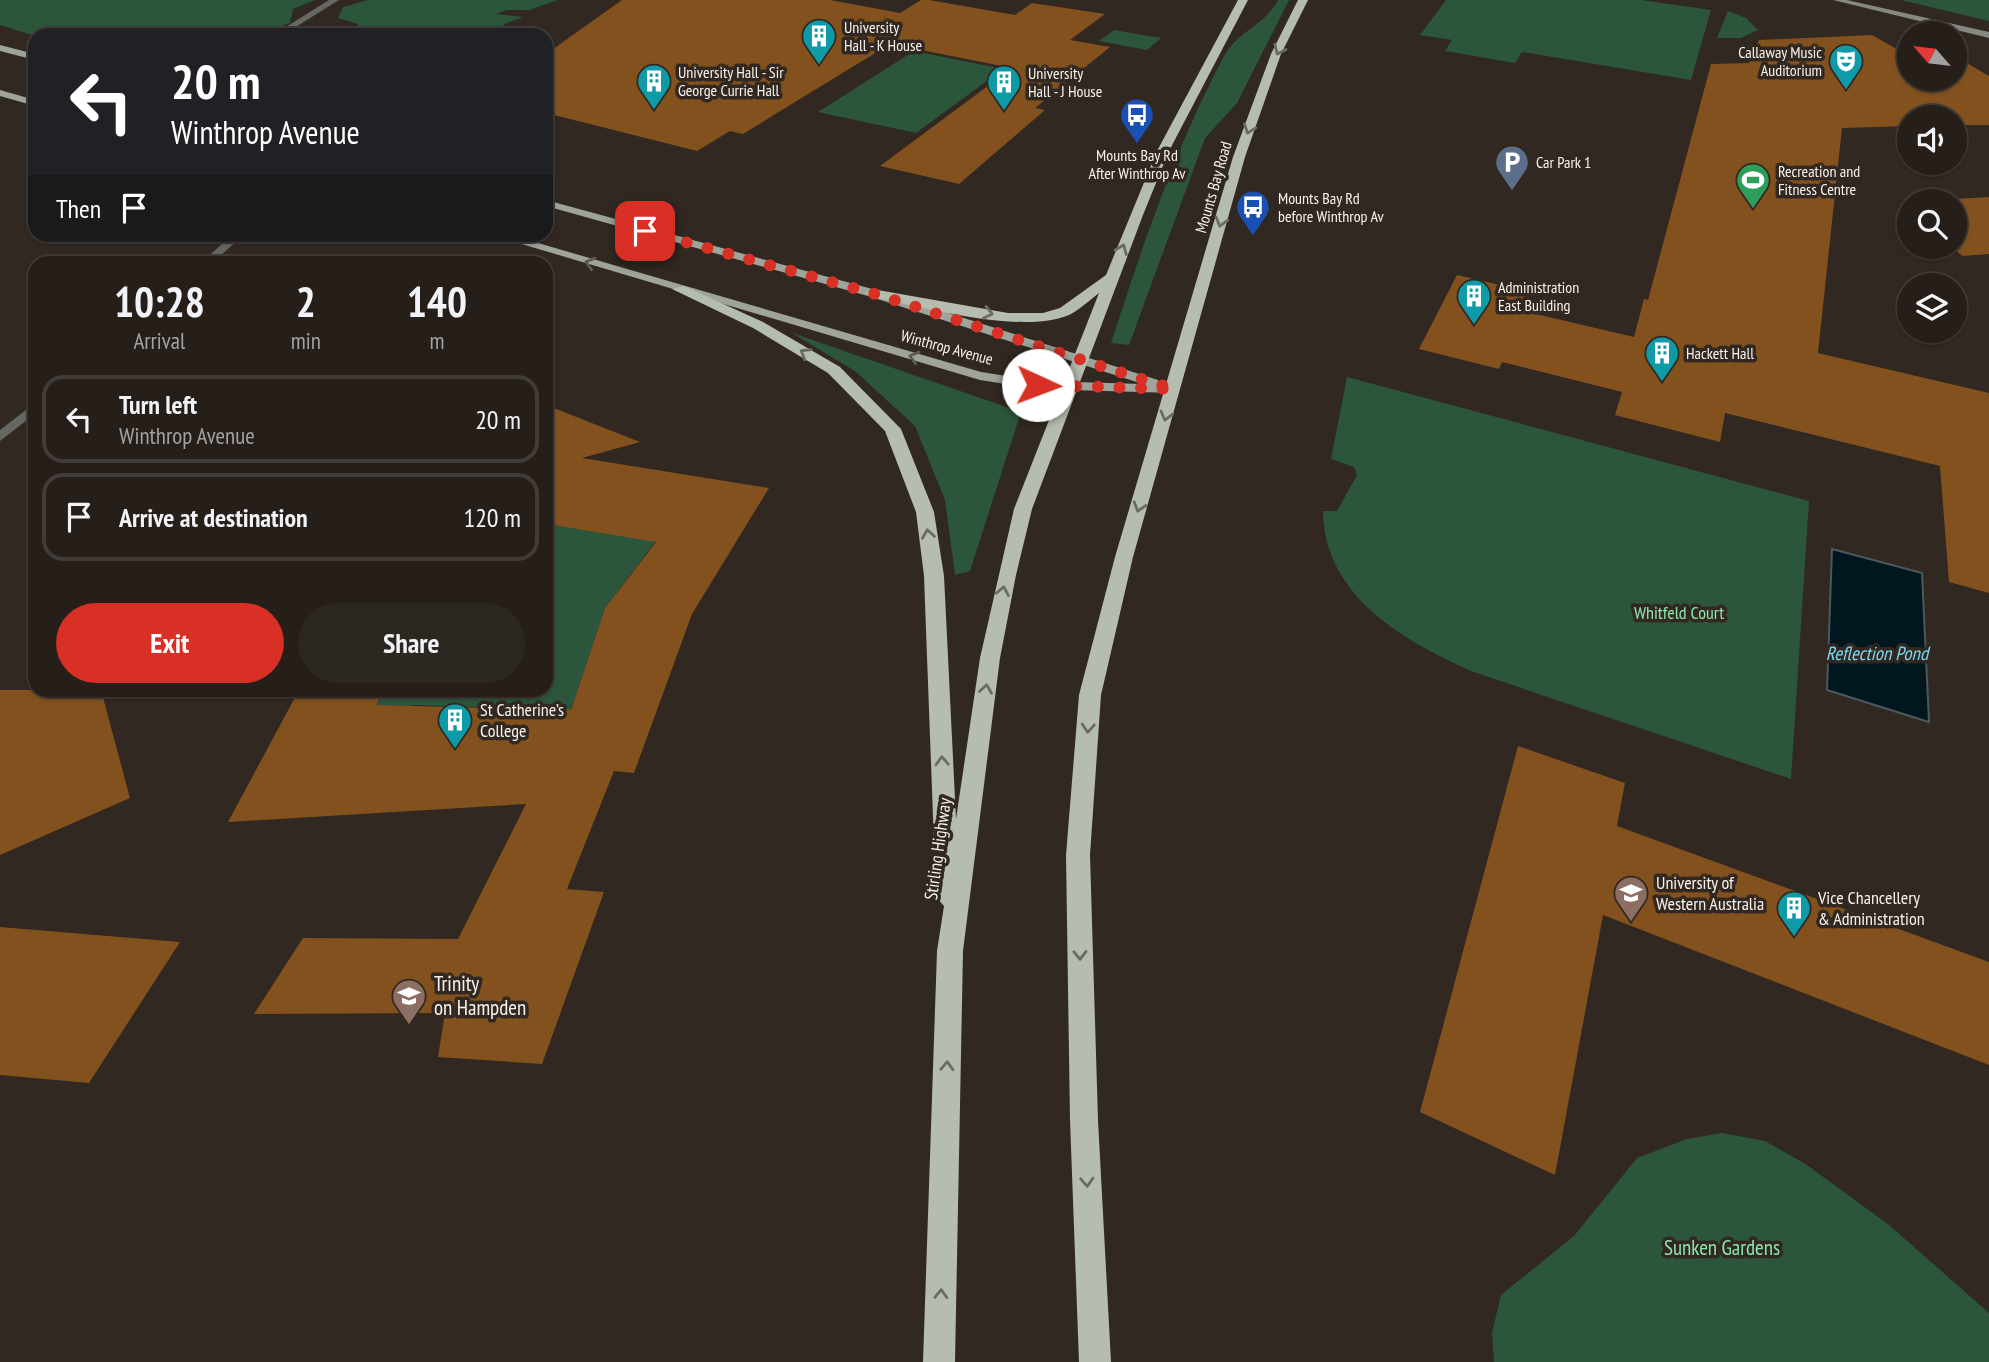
<!DOCTYPE html>
<html lang="en">
<head>
<meta charset="utf-8">
<style>
  :root { --surface:#251e19; --page:#2d2722; --text:#f1f3f6; --muted:#a3a2a2; --line:#423c38; --accent:#d93025 }
  body { margin:0; font-family:"PT Sans Narrow",sans-serif; background:var(--page); color:var(--text); height:100vh; display:flex; flex-direction:column; font-size:26px; white-space:nowrap }
  * { box-sizing:border-box; margin:0 }
  p { font-size:23px; color:var(--muted) }
  .icon { flex:none; width:38px; height:38px; fill:none; stroke:currentColor; stroke-width:2; stroke-linecap:round; stroke-linejoin:round }
  .map { position:relative; flex:1; overflow:hidden }
  .side { position:absolute; left:28px; top:256px; width:525px; height:441px; display:flex; flex-direction:column; background:var(--surface); border-radius:21px; box-shadow:0 2px 5px #0004,0 0 0 2px var(--line) }
  .side>* { flex:none }
  .banner { position:absolute; left:28px; top:28px; width:525px; height:214px; border-radius:21px; box-shadow:0 2px 5px #0004,0 0 0 2px var(--line); background:#202124; color:#fff; overflow:hidden }
  .needle { width:46px; rotate:298deg }
  .buttons { position:absolute; left:1897px; top:21px; display:grid; gap:14px }
  .buttons a { display:grid; place-items:center; width:70px; height:70px; border-radius:50%; background:var(--surface); box-shadow:0 2px 5px #0004,0 0 0 2px var(--line); font-size:35px }
  .pin { position:absolute; display:grid; place-items:center; width:60px; height:60px; color:#fff; margin:-30px; border-radius:14px; box-shadow:0 4px 10px #0006 }
  .me { position:absolute; width:77px; margin:-38px; rotate:92deg; stroke-linejoin:round; filter:drop-shadow(0 0 5px #0008) }
  .turn { display:flex; align-items:center; gap:24px; height:147px; padding:0 28px; font-size:32px }
  .turn .icon { width:91px; height:91px; stroke-width:2.5 }
  .turn b { display:block; font-size:49px; line-height:60px }
  .then { display:flex; align-items:center; height:66px; padding:0 28px; background:#0003; gap:14px; font-size:26px }
  .eta { display:flex; justify-content:space-evenly; align-items:center; height:119px; text-align:center }
  .eta b { font-size:42px; font-weight:600; line-height:49px }
  .primary-button { display:flex; gap:14px; margin-top:auto; padding:14px 28px }
  .primary-button a { flex:1; height:80px; border-radius:42px; background:var(--accent); color:#fff; font-size:28px; font-weight:600; line-height:80px; text-align:center }
  .primary-button a+a { background:var(--page); color:var(--text) }
  ul { padding:0; list-style:none }
  li { display:flex; align-items:center; gap:21px; height:88px; margin:0 14px 10px; padding:0 14px; border:4px solid var(--line); border-radius:21px }
  li div { flex:1 }
  li b { display:block; font-size:26px }
  li em { font-style:normal }
  .map>svg:first-child { display:block }
</style>
</head>
<body>
<div class="map">
<svg width="1989" height="1362" viewBox="0 0 1989 1362">
  <rect width="100%" height="100%" fill="#312821"/>
  <!-- green -->
  <path fill="#2c563b" d="M0 0H315L293 9 290 23 258 35 35 36 0 25Z
    M368 0H557L530 10H506L496 14 523 17 504 24 500 35H357L358 24 338 18 343 7Z
    M1278 0H1289L1237 103 1205 138 1129 345 1111 343C1142 247 1176 146 1224 56 1238 31 1265 25 1278 0Z
    M1446 0H1641L1711 10 1691 80 1522 52 1515 63 1445 51 1452 40 1420 35Z
    M1901 0H1989V21Z
    M1728 11 1746 18 1758 30 1741 38H1717Z
    M1114 30 1161 38 1147 50 1099 41Z
    M914 51 1003 69 916 133 818 112Z
    M792 333 1021 412 970 571 955 575 945 500 915 426 855 371Z
    M1347 377 1809 501 1791 779 1471 671C1403 640 1324 596 1323 511H1337L1357 475 1354 467 1331 459Z
    M546 524 630 537 665 529 605 608 567 722 545 709 413 705 400 730 365 727 384 690H546Z
    M1722 1133 1765 1141 1807 1165 1889 1225 1989 1313V1362H1494L1492 1333 1501 1295 1574 1236 1637 1158 1687 1139Z"/>
  <!-- water -->
  <path fill="#00171f" stroke="#4b595d" stroke-width="2" d="M1832 549 1922 573 1929 722 1827 690Z"/>
  <!-- building -->
  <path fill="#82511e" d="M622 0H830L900 13 921 0H929L1015 15 1032 3 1105 14 1070 40 1110 47 1035 108 1045 110 959 184 880 166 1012 68 890 44 743 134 730 131 697 151 546 113V54Z
    M1872 35 1909 56V79H1955V56L1989 76V125H1955V117H1909V126L1842 128 1818 353 1989 393V593L1949 582 1940 466 1725 413 1720 442 1615 415 1622 392 1502 362 1499 369 1419 349 1457 275 1530 292 1523 311 1634 337 1644 299 1648 300 1711 64 1749 63 1759 40Z
    M1989 197V254L1963 256 1950 247H1955V201H1919Z
    M546 405 640 442 582 458 769 488 692 614 634 773 614 771 567 889 604 892 542 1064 438 1057 445 1013 254 1014 303 938 458 939 526 804 228 822 299 690H384L376 705 571 710 605 608 656 542 546 524Z
    M0 690H101L130 798 0 855Z
    M1518 746 1625 783 1617 826 1989 962V1065L1603 915 1555 1175 1420 1112Z
    M0 927 180 942 89 1083 0 1075Z"/>
  <g fill="none" stroke-linecap="round" stroke-linejoin="round">
    <!-- street -->
    <path fill="#646762" fill-rule="evenodd" d="M329 0H339L283 35H273Z
      M233 234H245L213 262H202Z
      M35 403V414L0 441V430Z"/>
    <!-- secondary -->
    <path fill="#858982" fill-rule="evenodd" d="M1833 0H1847L1989 32V38Z"/>
    <!-- primary -->
    <path fill="#9ea49a" fill-rule="evenodd" d="M0 45 35 54V60L0 51Z
      M0 90 35 100V106L0 96Z
      M546 200 876 290 1158 380 1159 385H1173L1180 389 1173 393 1038 389 980 380 488 234H507L981 372 1038 381 1143 384 868 296 546 206Z"/>
    <!-- highway -->
    <path fill="#b5bcb0" fill-rule="evenodd" d="M1238 0H1248L1169 151 1143 215 1032 509 1016 575 1000 658 963 951 955 1362H923L937 951 944 906 936 897 924 576 916 512 885 431 828 373 753 328 672 289 684 286 763 322 840 367 901 429 934 512 944 576 956 819 980 658 1014 509 1099 293C1090 300 1079 310 1069 315 1020 335 924 307 872 297L865 293 872 289 1008 313H1043L1060 308 1106 275 1157 151Z
      M1298 0H1308L1281 54 1245 157 1133 557 1101 695 1090 855 1098 1120 1111 1362H1079L1070 1120 1066 855 1079 695 1115 557 1233 157 1271 54Z"/>
  </g>
  <!-- one-way arrows -->
  <defs><path id="oneway-chevron" d="M-2-3.5L2.5 0L-2 3.5" fill="none" stroke-width="1.6" stroke-linecap="round" stroke-linejoin="round" transform="scale(1.75)"/></defs>
  <g stroke="#6c6b61">
    <use href="#oneway-chevron" transform="translate(1279 50) rotate(115)"/>
    <use href="#oneway-chevron" transform="translate(1249 129) rotate(110)"/>
    <use href="#oneway-chevron" transform="translate(1221 222) rotate(105)"/>
    <use href="#oneway-chevron" transform="translate(1122 249) rotate(-68)"/>
    <use href="#oneway-chevron" transform="translate(988 313) rotate(13)"/>
    <use href="#oneway-chevron" transform="translate(805 353) rotate(-149)"/>
    <use href="#oneway-chevron" transform="translate(1166 416) rotate(105)"/>
    <use href="#oneway-chevron" transform="translate(1139 507) rotate(107)"/>
    <use href="#oneway-chevron" transform="translate(928 534) rotate(-98)"/>
    <use href="#oneway-chevron" transform="translate(1003 591) rotate(-79)"/>
    <use href="#oneway-chevron" transform="translate(986 689) rotate(-82)"/>
    <use href="#oneway-chevron" transform="translate(1088 728) rotate(94)"/>
    <use href="#oneway-chevron" transform="translate(942 761) rotate(-93)"/>
    <use href="#oneway-chevron" transform="translate(1080 955) rotate(89)"/>
    <use href="#oneway-chevron" transform="translate(947 1066) rotate(-88)"/>
    <use href="#oneway-chevron" transform="translate(1087 1182) rotate(87)"/>
    <use href="#oneway-chevron" transform="translate(941 1294) rotate(-88)"/>
  </g>
  <g stroke="#5d5a51">
    <use href="#oneway-chevron" transform="translate(590 263) rotate(-164)"/>
    <use href="#oneway-chevron" transform="translate(914 357) rotate(-164)"/>
  </g>
  <g fill="none" stroke-linecap="round" stroke-linejoin="round">
    <!-- route -->
    <path stroke="#d93025" stroke-width="12" stroke-dasharray="0 21.6" d="M645 231 872 293 1173 389 1038 385"/>
  </g>
  <!-- icons -->
  <defs>
    <g id="building-pin" transform="scale(1.75)"><path d="M0 17L-7.5 6A9.5 9.5 0 1 1 7.5 6Z" fill="#0f9aa8" stroke="#312821"/><path d="M-4-6H4V6H1V3H-1V6H-4ZM-2.5-4.3h1.7v1.8h-1.7ZM.8-4.3h1.7v1.8H.8ZM-2.5-1h1.7V.8h-1.7ZM.8-1h1.7V.8H.8Z" fill="#fff"/></g>
    <g id="theatre-pin" transform="scale(1.75)"><path d="M0 17L-7.5 6A9.5 9.5 0 1 1 7.5 6Z" fill="#0f9aa8" stroke="#312821"/><path d="M-5-5.5Q0-4 5-5.5V0Q5 5 0 6Q-5 5-5 0ZM-3.3-2.5H-1v1.5H-3.3ZM1-2.5H3.3v1.5H1ZM-2.8 1Q0 5.5 2.8 1Z" fill="#fff"/></g>
    <g id="bus-pin" transform="scale(1.75)"><path d="M0 17L-7.5 6A9.5 9.5 0 1 1 7.5 6Z" fill="#1a4fb4" stroke="#312821"/><path d="M-5-6H5V4H4V6H2V4H-2V6H-4V4H-5ZM-3.5-4V0h7V-4ZM-3.5 1.2v1.5H-2V1.2ZM2 1.2v1.5H3.5V1.2Z" fill="#fff"/></g>
    <g id="parking-pin" transform="scale(1.75)"><path d="M0 17L-7.5 6A9.5 9.5 0 1 1 7.5 6Z" fill="#5c6f8a" stroke="#312821"/><path d="M-3.5-5.5H1a3.5 3.5 0 0 1 0 7H-1V5.5H-3.5ZM-1-3.4V-.6H.8a1.4 1.4 0 0 0 0-2.8Z" fill="#fff"/></g>
    <g id="stadium-pin" transform="scale(1.75)"><path d="M0 17L-7.5 6A9.5 9.5 0 1 1 7.5 6Z" fill="#2e9e5b" stroke="#312821"/><path d="M0-5a6.5 5 0 1 0 0 10a6.5 5 0 1 0 0-10ZM-3.5-1.8h7v3.6h-7Z" fill="#fff"/></g>
    <g id="university-pin" transform="scale(1.75)"><path d="M0 17L-7.5 6A9.5 9.5 0 1 1 7.5 6Z" fill="#8d6e63" stroke="#312821"/><path d="M0-5L7-2L0 1L-7-2ZM-4 1L0 2.5L4 1V4Q0 6-4 4Z" fill="#fff"/></g>
  </defs>
  <g fill-rule="evenodd">
    <use href="#building-pin" x="819" y="36"/>
    <use href="#theatre-pin" x="1846" y="61"/>
    <use href="#building-pin" x="654" y="81"/>
    <use href="#building-pin" x="1004" y="82"/>
    <use href="#bus-pin" x="1137" y="115"/>
    <use href="#parking-pin" x="1512" y="162"/>
    <use href="#stadium-pin" x="1753" y="180"/>
    <use href="#bus-pin" x="1253" y="207"/>
    <use href="#building-pin" x="1474" y="296"/>
    <use href="#building-pin" x="1662" y="353"/>
    <use href="#building-pin" x="455" y="720"/>
    <use href="#university-pin" x="1631" y="893"/>
    <use href="#building-pin" x="1794" y="908"/>
    <use href="#university-pin" x="409" y="996"/>
  </g>
  <g text-anchor="middle" stroke-width="7" stroke-linejoin="round" paint-order="stroke">
    <!-- far-poi labels -->
    <g font-size="16" fill="#f9f3ee" stroke="#312821" text-anchor="start">
      <text x="844" y="33">University<tspan x="844" dy="18">Hall - K House</tspan></text>
      <text x="1822" y="58" text-anchor="end">Callaway Music<tspan x="1822" dy="18">Auditorium</tspan></text>
      <text x="678" y="78">University Hall - Sir<tspan x="678" dy="18">George Currie Hall</tspan></text>
      <text x="1028" y="79">University<tspan x="1028" dy="18">Hall - J House</tspan></text>
      <text x="1137" y="161" text-anchor="middle">Mounts Bay Rd<tspan x="1137" dy="18">After Winthrop Av</tspan></text>
      <text x="1536" y="168">Car Park 1</text>
      <text x="1778" y="177">Recreation and<tspan x="1778" dy="18">Fitness Centre</tspan></text>
      <text x="1278" y="204">Mounts Bay Rd<tspan x="1278" dy="18">before Winthrop Av</tspan></text>
      <text x="1498" y="293">Administration<tspan x="1498" dy="18">East Building</tspan></text>
      <text x="1686" y="359">Hackett Hall</text>
    </g>
    <!-- far-street labels -->
    <g font-size="16" fill="#f9f3ee" stroke="#312821">
      <text transform="translate(1213 187) rotate(-74)" y="6">Mounts Bay Road</text>
      <text transform="translate(947 347) rotate(15)" y="6">Winthrop Avenue</text>
    </g>
    <!-- park labels -->
    <g font-size="18" fill="#8ce7ab" stroke="#312821">
      <text x="1679" y="619">Whitfeld Court</text>
    </g>
    <!-- poi labels -->
    <g font-size="18" fill="#f9f3ee" stroke="#312821" text-anchor="start">
      <text x="480" y="716">St Catherine’s<tspan x="480" dy="21">College</tspan></text>
      <text x="1656" y="889">University of<tspan x="1656" dy="21">Western Australia</tspan></text>
      <text x="1818" y="904">Vice Chancellery<tspan x="1818" dy="21">&amp; Administration</tspan></text>
    </g>
    <!-- street labels -->
    <g font-size="18" fill="#f9f3ee" stroke="#312821">
      <text transform="translate(938 849) rotate(-82)" y="6">Stirling Highway</text>
    </g>
    <!-- water labels -->
    <g font-size="19" font-style="italic" fill="#7bd8f5" stroke="#312821">
      <text x="1877" y="660">Reflection Pond</text>
    </g>
    <!-- near-poi labels -->
    <g font-size="21" fill="#f9f3ee" stroke="#312821" text-anchor="start">
      <text x="434" y="991">Trinity<tspan x="434" dy="24">on Hampden</tspan></text>
    </g>
    <!-- near-park labels -->
    <g font-size="21" fill="#8ce7ab" stroke="#312821">
      <text x="1722" y="1255">Sunken Gardens</text>
    </g>
  </g>
</svg>
<div class="buttons">
<a><svg class="needle" viewBox="-14 -14 28 28"><path d="M0-13l5 13h-10z" fill="#e53935"/><path d="M0 13l5-13h-10z" fill="#a3a2a2"/></svg></a>
<a><svg class="icon" aria-label="sound" viewBox="0 0 24 24"><path d="M4 9h4l5-4v14l-5-4H4zM17 9q2 3 0 6"/></svg></a>
<a><svg class="icon" aria-label="search" viewBox="0 0 24 24"><circle cx="10" cy="10" r="6"/><path d="M15 15l6 6"/></svg></a>
<a><svg class="icon" aria-label="layers" viewBox="0 0 24 24"><path d="M12 4l9 5-9 5-9-5zM3 14l9 5 9-5"/></svg></a>
</div>
<div class="pin" style="left:645px;top:231px;background:#d93025"><svg class="icon" aria-label="arrive" viewBox="0 0 24 24"><path d="M6 21V4h12l-3 4 3 4H6"/></svg></div>
<svg class="me" style="left:1038px;top:385px" viewBox="-20 -20 40 40"><circle r="19" fill="#fff"/><path d="M0-13L10 11 0 6-10 11z" fill="#d93025"/></svg>
<div class="banner">
<div class="turn"><svg class="icon" aria-label="left" viewBox="0 0 24 24"><path d="M17 20v-9H6M10 6l-5 5 5 5"/></svg><div><b>20 m</b>Winthrop Avenue</div></div>
<div class="then">Then<svg class="icon" aria-label="arrive" viewBox="0 0 24 24"><path d="M6 21V4h12l-3 4 3 4H6"/></svg></div>
</div>
<section class="side">
<div class="eta">
<div><b>10:28</b><p>Arrival</p></div>
<div><b>2</b><p>min</p></div>
<div><b>140</b><p>m</p></div>
</div>
<ul>
<li><svg class="icon" aria-label="left" viewBox="0 0 24 24"><path d="M17 20v-9H6M10 6l-5 5 5 5"/></svg><div><b>Turn left</b><p>Winthrop Avenue</p></div><em>20 m</em></li>
<li><svg class="icon" aria-label="arrive" viewBox="0 0 24 24"><path d="M6 21V4h12l-3 4 3 4H6"/></svg><div><b>Arrive at destination</b></div><em>120 m</em></li>
</ul>
<div class="primary-button"><a>Exit</a><a>Share</a></div>
</section>
</div>
</body>
</html>
